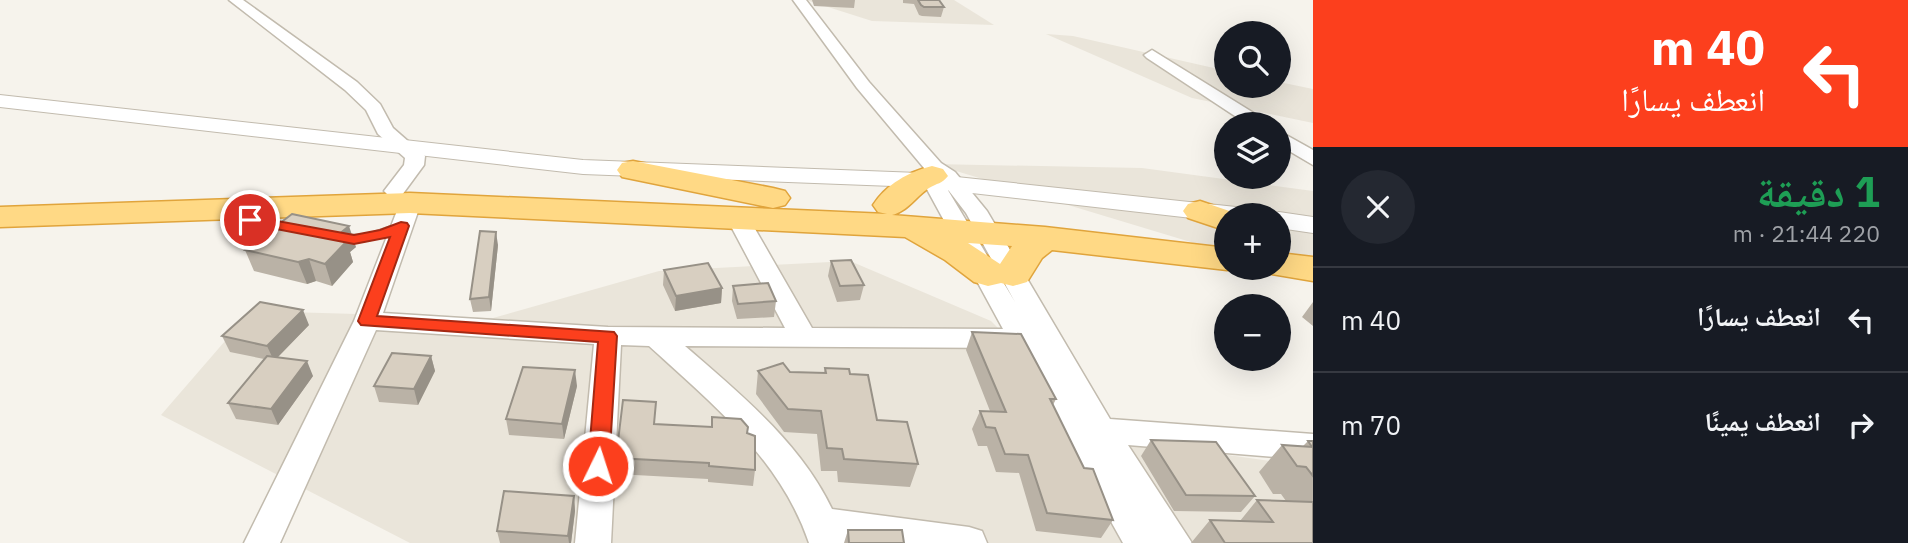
<!DOCTYPE html>
<html lang="ar">
<head>
<meta charset="utf-8">
<style>
  :root { --surface:#171b24; --page:#242831; --text:#f1f3f6; --muted:#9ea1a6; --line:#363941 }
  body { margin:0; font-family:"IBM Plex Sans","Noto Naskh Arabic",sans-serif; background:var(--page); color:var(--text); direction:rtl; height:100vh; display:flex; flex-direction:column; font-size:26px; white-space:nowrap }
  * { box-sizing:border-box; margin:0 }
  p { font-size:23px; color:var(--muted) }
  .icon { flex:none; width:38px; height:38px; fill:none; stroke:currentColor; stroke-width:2; stroke-linecap:round; stroke-linejoin:round }
  .map { position:relative; flex:1; overflow:hidden; direction:ltr }
  .drawer { display:flex; flex-direction:column; background:var(--surface); width:595px }
  .drawer>* { flex:none }
  .banner { background:#fc3f1d; color:#fff; overflow:hidden }
  .tools { position:absolute; left:1214px; top:21px; display:grid; gap:14px }
  .tools a { display:grid; place-items:center; width:77px; height:77px; border-radius:50%; background:var(--surface); box-shadow:0 7px 28px #0002; font-size:35px }
  .pin { position:absolute; display:grid; place-items:center; width:60px; height:60px; color:#fff; margin:-30px; border:4px solid #fff; border-radius:50%; box-shadow:0 2px 7px #0007 }
  .me { position:absolute; width:77px; margin:-38px; rotate:4deg; stroke-linejoin:round; filter:drop-shadow(0 0 5px #0008) }
  .turn { display:flex; align-items:center; gap:24px; height:147px; padding:0 28px; font-size:32px }
  .turn .icon { width:91px; height:91px; stroke-width:2.5 }
  .turn b { display:block; font-size:49px; line-height:60px }
  .round { display:grid; place-items:center; flex:none; width:74px; height:74px; border-radius:37px; background:var(--page) }
  .summary { display:flex; align-items:center; justify-content:space-between; height:119px; padding:0 28px }
  h1 { font-size:42px; font-weight:800; line-height:52px; color:#1e9e55 }
  ul { padding:0; list-style:none }
  li { display:flex; align-items:center; gap:21px; height:105px; padding:0 28px; border-top:2px solid var(--line) }
  li div { flex:1 }
  li b { display:block; font-size:26px }
  li em { font-style:normal }
  main { display:flex; flex:1; min-height:0 }
  .map>svg:first-child { display:block }
</style>
</head>
<body>
<main>
<section class="drawer">
<div class="banner">
<div class="turn"><svg class="icon" aria-label="left" viewBox="0 0 24 24"><path d="M17 20v-9H6M10 6l-5 5 5 5"/></svg><div><b>40 m</b>انعطف يسارًا</div></div>
</div>
<div class="summary"><div><h1>1 دقيقة</h1><p>220 m · 21:44</p></div><a class="round"><svg class="icon" aria-label="close" viewBox="0 0 24 24"><path d="M6 6l12 12M18 6L6 18"/></svg></a></div>
<ul>
<li><svg class="icon" aria-label="left" viewBox="0 0 24 24"><path d="M17 20v-9H6M10 6l-5 5 5 5"/></svg><div><b>انعطف يسارًا</b></div><em>40 m</em></li>
<li><svg class="icon" aria-label="right" viewBox="0 0 24 24"><path d="M7 20v-9h11M14 6l5 5-5 5"/></svg><div><b>انعطف يمينًا</b></div><em>70 m</em></li>
</ul>
</section>
<div class="map">
<svg width="1313" height="543" viewBox="0 0 1313 543">
  <rect width="100%" height="100%" fill="#f6f3ec"/>
  <!-- residential -->
  <path fill="#eae5da" d="M806 0H954L994 25 872 21Z
    M1046 34 1073 36 1227 71V86H1279V82L1313 89V123L1192 98Z
    M933 164 1142 168 1313 191V279L1275 268H1279V215H1227V253Z
    M850 261 991 321 1108 438 1313 467V543H410L161 415 251 311 493 318 659 271Z"/>
  <g fill="none" stroke-linecap="round" stroke-linejoin="round">
    <!-- service casing -->
    <g stroke="#c2bbae" stroke-width="3">
      <path id="service" d="M229 213 294 226 300 229 294 232 225 218 223 216 225 214Z
        M401 223 405 224 407 226 405 228C386 235 351 250 333 238L339 235H366Z"/>
    </g>
    <!-- minor casing -->
    <g stroke="#c2bbae" stroke-width="3">
      <path id="minor" d="M229 0H243L357 82 380 104 393 128 425 156 424 165 402 195H388L384 191 404 165 405 158 378 134 366 110 345 90Z
        M793 0H806L869 82 941 163 955 172 987 211 1110 419 1313 434V460L1128 445 1192 543H1123L1014 348 685 346C739 393 800 442 832 509L969 527 982 531 987 543H809C781 460 712 403 649 346L621 345 611 543H575L594 344 376 330 280 543H244L354 321 402 198H418L421 203 383 313 608 327 785 328 725 215 728 210H744L747 215 812 328 1003 329 923 182 924 168 857 88ZM946 187 966 213 1015 302Z
        M1152 50 1265 120 1268 124H1247L1147 58 1144 55Z
        M1279 131 1313 150V165L1279 145Z"/>
    </g>
    <!-- tertiary casing -->
    <g stroke="#c2bbae" stroke-width="2">
      <path id="tertiary" d="M0 95 583 160 919 173 1236 207 1245 209 1249 215H1227V222L919 187 583 174 0 107Z
        M1279 212 1313 217V233L1279 228V215H1269Z"/>
    </g>
    <!-- trunk casing -->
    <g stroke="#e0a43c" stroke-width="3">
      <path id="trunk" d="M633 161 773 188 785 191 790 198 785 205 773 208 622 177 617 170 622 163Z
        M932 166 943 169 948 176C942 184 937 183 929 188 915 197 908 211 892 215L1045 227 1227 248V268H1237L1227 270 1052 250 1042 258 1027 282 1013 286 1001 283 988 286 974 282 945 260 905 237 410 213 0 227V207L410 193 887 214 878 212 873 205C887 184 908 172 932 166ZM968 243 1012 246 1000 264Z
        M1200 201 1241 215H1227V231L1188 218 1183 211 1188 204Z
        M1279 253 1313 257V281L1266 273 1262 268H1279Z"/>
    </g>
    <!-- service -->
    <use href="#service" fill="#fff" fill-rule="evenodd"/>
    <!-- minor -->
    <use href="#minor" fill="#fff" fill-rule="evenodd"/>
    <!-- tertiary -->
    <use href="#tertiary" fill="#fff" fill-rule="evenodd"/>
    <!-- trunk -->
    <use href="#trunk" fill="#ffd985" fill-rule="evenodd"/>
  </g>
  <!-- wall -->
  <path fill="#bab2a6" d="M812 0H855L854 8 814 6Z
    M903 0H939L944 7 941 17 922 16 919 15 914 4 903 3Z
    M498 245 491 311 473 312 470 299Z
    M356 247 350 252 353 262 332 286 316 281 307 284 254 271 245 250Z
    M831 261 864 285 860 300 837 302 828 276Z
    M664 270 722 288 721 303 675 311 663 285Z
    M733 286 776 301 774 317 737 319 732 301Z
    M1313 302V326L1302 317Z
    M309 325 278 357 313 376 278 425 236 419 228 403 264 359 230 352 222 336Z
    M972 332 1056 399 1053 405 1084 468 1113 520 1101 538 1036 531 1019 473 996 472 987 446H978L972 429 980 411H990L966 350Z
    M431 356 435 371 418 405 379 402 374 386Z
    M825 368 850 374 877 420 918 464 910 487 838 482 837 471H821L817 434 784 432 756 394 758 371 824 373Z
    M577 386 564 439 509 435 506 419Z
    M655 424 747 433 755 470 753 486 708 482V479L617 474 616 458Z
    M1151 440 1255 496 1241 512 1174 511 1141 456Z
    M1308 441H1313V543H1191L1210 520 1240 521 1257 500 1286 501 1281 494H1273L1259 472 1282 445 1303 446Z
    M574 496 575 511 571 543H500L497 531Z
    M848 530 904 543H844Z"/>
  <!-- shaded-wall -->
  <path fill="#979187" d="M349 226 356 247 350 252 353 262 332 286 325 264 333 239Z
    M496 232 498 245 491 311 489 297Z
    M309 259 316 281 307 284 298 262Z
    M722 288 721 303 675 311 676 296Z
    M303 310 309 325 274 361 267 346Z
    M431 356 435 371 418 405 414 389Z
    M307 361 313 376 278 425 271 409Z
    M575 370 577 386 564 439 562 424Z
    M574 496 575 511 571 543H569L568 536Z"/>
  <!-- building -->
  <path fill="#d8cfc1" stroke="#979187" stroke-width="2" d="M918 0H939L944 7H924L921 5Z
    M292 214 349 226 333 239 347 241 325 264 309 259 298 262 245 250Z
    M480 231 496 232 489 297 470 299Z
    M851 260 864 285 840 286 831 261Z
    M708 263 722 288 676 296 664 270Z
    M768 283 776 301 738 304 733 286Z
    M260 302 303 310 267 346 222 336Z
    M972 332 1021 334 1056 399H1050L1084 468 1093 469 1113 520 1047 513 1028 455 1005 454 995 428 986 427 980 411 1006 412Z
    M392 353 431 356 414 389 374 386Z
    M267 356 307 361 271 409 228 403Z
    M783 363 790 372 826 373 825 368 849 369 850 374 868 375 877 420 907 422 918 464 844 459 842 449 827 448 821 411 788 409 758 371Z
    M523 367 575 370 562 424 506 419Z
    M623 400 656 402 654 424 712 427V417L741 419 748 427 747 433 755 436V470L709 466V463L616 458Z
    M1151 440 1216 442 1255 496 1186 495Z
    M1308 441H1313V476L1306 467 1297 466 1282 445 1312 447Z
    M504 491 574 496 568 536 497 531Z
    M1257 500 1313 502V543H1225L1210 520 1273 522Z
    M848 530H902L904 543H849Z"/>
  <!-- route -->
  <path fill="#fc3f1d" stroke="#a42913" stroke-width="2" d="M250 216 354 235 380 230 401 222 407 223 409 226 377 316 614 332 617 336 609 466 606 472 598 474 591 472 588 466 598 342 361 325 358 321 390 237 354 244 245 223 243 220 245 217Z"/>
</svg>
<div class="tools">
<a><svg class="icon" aria-label="search" viewBox="0 0 24 24"><circle cx="10" cy="10" r="6"/><path d="M15 15l6 6"/></svg></a>
<a><svg class="icon" aria-label="layers" viewBox="0 0 24 24"><path d="M12 4l9 5-9 5-9-5zM3 14l9 5 9-5"/></svg></a>
<a>+</a>
<a>−</a>
</div>
<div class="pin" style="left:250px;top:220px;background:#d93025"><svg class="icon" aria-label="arrive" viewBox="0 0 24 24"><path d="M6 21V4h12l-3 4 3 4H6"/></svg></div>
<svg class="me" style="left:598px;top:466px" viewBox="-20 -20 40 40"><circle r="17" fill="#fc3f1d" stroke="#fff" stroke-width="3"/><path d="M0-11L8 9 0 5-8 9z" fill="#fff"/></svg>
</div>
</main>
</body>
</html>
